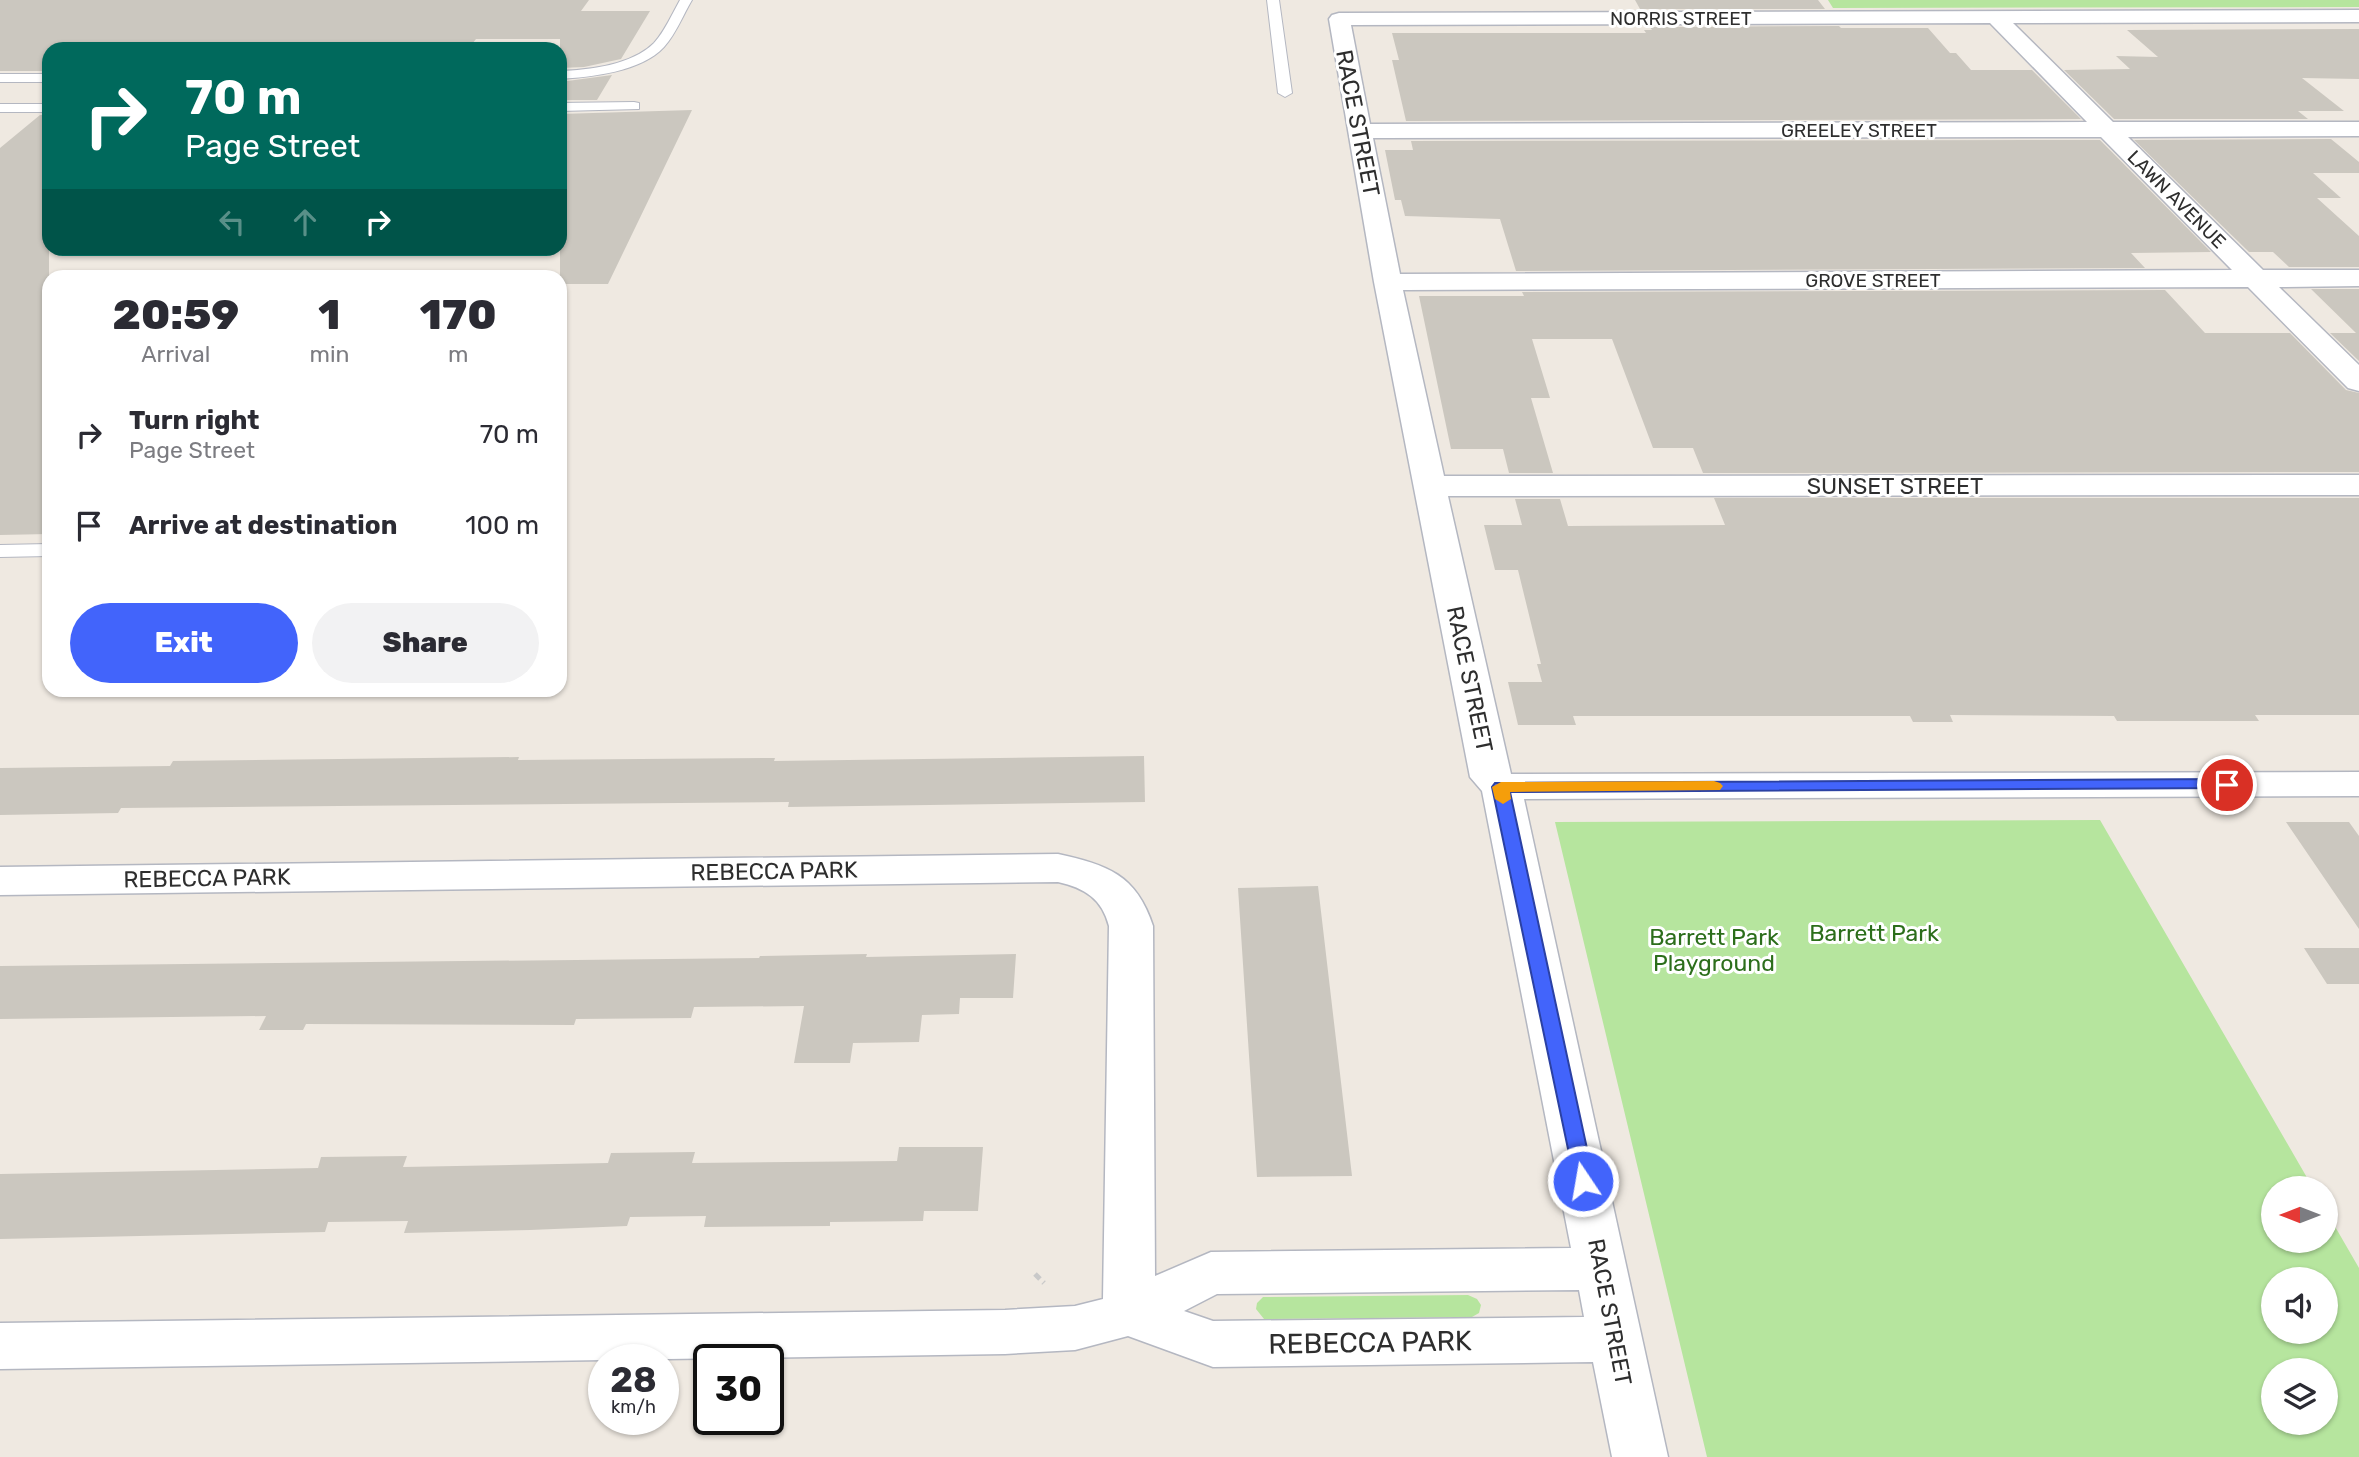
<!DOCTYPE html>
<html lang="en">
<head>
<meta charset="utf-8">
<style>
  :root { --surface:#fff; --page:#f2f2f3; --text:#2b2b33; --muted:#7c7c81; --accent:#4264fb }
  body { margin:0; font-family:Rubik,sans-serif; background:var(--page); color:var(--text); height:100vh; display:flex; flex-direction:column; font-size:26px; white-space:nowrap }
  * { box-sizing:border-box; margin:0 }
  p { font-size:23px; color:var(--muted) }
  .icon { flex:none; width:38px; height:38px; fill:none; stroke:currentColor; stroke-width:2; stroke-linecap:round; stroke-linejoin:round }
  .map { position:relative; flex:1; overflow:hidden }
  .sheet { position:absolute; left:42px; top:270px; width:525px; height:427px; display:flex; flex-direction:column; background:var(--surface); border-radius:21px; box-shadow:0 2px 5px #0004 }
  .sheet>* { flex:none }
  .guide { position:absolute; left:42px; top:42px; width:525px; height:214px; border-radius:21px; box-shadow:0 2px 5px #0004; background:#00695c; color:#fff; overflow:hidden }
  .needle { width:46px; rotate:270deg }
  .buttons { position:absolute; left:2261px; top:1176px; display:grid; gap:14px }
  .buttons a { display:grid; place-items:center; width:77px; height:77px; border-radius:50%; background:var(--surface); box-shadow:0 2px 5px #0004; font-size:35px }
  .speed { position:absolute; left:588px; top:1344px; display:flex; gap:14px; font-size:35px; font-weight:700; text-align:center }
  .speed>* { display:grid; place-content:center; width:91px; height:91px; border-radius:50%; background:var(--surface); box-shadow:0 2px 5px #0004; line-height:1 }
  .speed small { font-size:18px; font-weight:400 }
  .speed .limit { border:4px solid #111; border-radius:10px; background:#fff; color:#111 }
  .pin { position:absolute; display:grid; place-items:center; width:60px; height:60px; color:#fff; margin:-30px; border:4px solid #fff; border-radius:50%; box-shadow:0 2px 7px #0007 }
  .me { position:absolute; width:77px; margin:-38px; rotate:348deg; stroke-linejoin:round; filter:drop-shadow(0 0 5px #0008) }
  .turn { display:flex; align-items:center; gap:24px; height:147px; padding:0 28px; font-size:32px }
  .turn .icon { width:91px; height:91px; stroke-width:2.5 }
  .turn b { display:block; font-size:49px; line-height:60px }
  .lanes { display:flex; align-items:center; height:66px; padding:0 28px; background:#0003; justify-content:center; gap:35px; direction:ltr }
  .lanes .off { opacity:.35 }
  .eta { display:flex; justify-content:space-evenly; align-items:center; height:119px; text-align:center }
  .eta b { font-size:42px; font-weight:800; line-height:49px }
  .cta { display:flex; gap:14px; margin-top:auto; padding:14px 28px }
  .cta a { flex:1; height:80px; border-radius:42px; background:var(--accent); color:#fff; font-size:28px; font-weight:800; line-height:80px; text-align:center }
  .cta a+a { background:var(--page); color:var(--text) }
  ul { padding:0; list-style:none }
  li { display:flex; align-items:center; gap:21px; height:91px; padding:0 28px }
  li div { flex:1 }
  li b { display:block; font-size:26px }
  li em { font-style:normal }
  .map>svg:first-child { display:block }
</style>
</head>
<body>
<div class="map">
<svg width="2359" height="1457" viewBox="0 0 2359 1457">
  <rect width="100%" height="100%" fill="#efe9e1"/>
  <!-- green -->
  <path fill="#b6e59e" fill-rule="evenodd" d="M1828 0H2359V7L1833 8Z
    M2100 820 2313 1188H2273V1241H2326V1211L2359 1268V1457H1707L1555 822ZM2326 1279V1332H2273V1279ZM2326 1370V1423H2273V1370Z
    M1468 1295 1477 1299 1481 1305 1479 1313 1472 1317 1264 1319 1256 1309 1257 1303 1263 1297Z"/>
  <!-- building -->
  <path fill="#cbc7bf" d="M0 0H589L581 11H650L621 59 584 67 560 68V39H476L468 49H49V71H0Z
    M1635 0H1818L1825 9H1640Z
    M1839 26 1841 28H1928L1950 53H1956L1971 70H2032L2081 119 1406 121 1392 60H1399L1392 33H1646L1644 30H1652L1650 27Z
    M2359 29V79L2302 78 2344 111H2298L2308 119H2114L2064 70 2130 69 2116 56 2158 57 2127 30Z
    M612 75 597 100H560V82Z
    M692 110 608 284H560V114Z
    M40 115H49V534L0 535V148Z
    M2331 139 2359 162V173H2313L2341 198H2317L2359 236V267H2289L2273 252H2249L2134 140Z
    M2100 140 2211 252 2131 253 2145 268 1516 271 1500 219 1405 216 1401 200H1395L1385 150H1413L1411 141Z
    M2311 289H2359V361L2330 333H2356Z
    M2165 290 2205 333H2290L2346 390 2359 393V472L1703 473 1693 448H1653L1612 339H1532L1550 398H1531L1553 473H1509L1503 449H1451L1419 296H1524L1522 292Z
    M1714 498H2359V715H2255L2259 721H2117L2114 716 1950 715 1953 722H1913L1910 716H1573L1576 725H1518L1508 682H1542L1537 664H1541L1518 570H1495L1484 525H1522L1515 499H1560L1568 526 1725 525Z
    M1144 756 1145 802 788 807 789 802 121 808 118 813 0 815V768L170 766 173 761 519 757 518 760 775 758 774 761Z
    M2286 822H2349L2359 836V929Z
    M1318 886 1352 1176 1257 1177 1238 888Z
    M2304 948H2359V984H2327Z
    M867 954 866 957 1016 954 1013 998H960L959 1014 922 1015 919 1042 853 1043 850 1063H794L804 1006 694 1007 691 1018 576 1019 574 1025 306 1024 303 1030H259L266 1016 0 1019V966L759 958 760 956Z
    M899 1147H983L978 1211H924L923 1221 830 1222V1226L704 1227 706 1216 630 1217 627 1226 530 1230 404 1233 408 1221 328 1222 325 1232 0 1239V1174L318 1168 321 1157 407 1156 403 1167 608 1163 611 1153 695 1152 692 1163 897 1161Z"/>
  <g fill="none" stroke-linecap="round" stroke-linejoin="round">
    <!-- service casing -->
    <g stroke="#b4b7c1" stroke-width="2">
      <path id="service" d="M680 0H692C683 15 676 34 664 47 641 72 591 77 560 79V71C589 70 632 65 654 43 665 31 672 14 680 0Z
        M1267 0H1279L1292 93 1285 97 1278 93Z
        M0 74H49V82H0Z
        M634 102 639 103V109L560 111V103Z
        M0 104H49V112H0Z
        M49 544V556L0 557V545Z"/>
    </g>
    <!-- minor casing -->
    <g stroke="#b4b7c1" stroke-width="3">
      <path id="minor" d="M2359 10V22L2013 23 2113 122H2359V136L2128 137 2263 270H2359V286L2279 287 2359 365V391L2348 388 2248 287 1403 290 1444 476 2359 475V495L1448 496 1511 774 2359 772V796L1524 799 1668 1457H1612L1593 1362 1213 1367 1128 1336 1075 1350 1005 1354 0 1369V1323L1005 1310 1075 1306 1103 1299 1109 926C1102 899 1085 888 1058 882L0 895V867L1058 854C1107 865 1136 874 1153 926L1155 1276 1211 1252 1571 1248 1482 791 1470 777 1374 282 1329 19 1332 15 1339 13ZM1990 23 2087 122 1370 124 1351 25ZM2101 137 2232 270 1400 274 1373 138ZM1579 1290 1584 1317 1213 1321 1184 1311 1217 1294Z"/>
    </g>
    <!-- path -->
    <path stroke="#c9c9c9" stroke-width="5" stroke-dasharray="7 4.5" stroke-linecap="butt" d="M1035 1274 1044 1283"/>
    <!-- service -->
    <use href="#service" fill="#fff" fill-rule="evenodd"/>
    <!-- minor -->
    <use href="#minor" fill="#fff" fill-rule="evenodd"/>
  </g>
  <!-- route -->
  <path fill="#4264fb" stroke="#2b41a3" stroke-width="2" d="M2227 779 2232 781 2235 785 2232 788 1510 792 1594 1181 1591 1187 1583 1189 1576 1187 1492 787 1495 783Z"/>
  <!-- slow -->
  <path fill="#f59e0b" d="M1714 781 1720 783 1723 786 1720 790 1510 792 1511 799 1503 804 1495 799 1492 787 1501 782Z"/>
  <g text-anchor="middle" stroke-width="6" stroke-linejoin="round" paint-order="stroke">
    <!-- far-street labels -->
    <g font-size="19" fill="#2e2e2e" stroke="#fff">
      <text x="1681" y="25">NORRIS STREET</text>
      <text x="1859" y="137">GREELEY STREET</text>
      <text transform="translate(2177 199) rotate(45)" y="7">LAWN AVENUE</text>
      <text x="1873" y="287">GROVE STREET</text>
    </g>
    <!-- street labels -->
    <g font-size="23" fill="#2e2e2e" stroke="#fff">
      <text transform="translate(1358 123) rotate(79)" y="8">RACE STREET</text>
      <text x="1895" y="494">SUNSET STREET</text>
      <text transform="translate(1470 679) rotate(78)" y="8">RACE STREET</text>
      <text transform="translate(774 871) rotate(-1)" y="8">REBECCA PARK</text>
      <text transform="translate(207 878) rotate(-1)" y="8">REBECCA PARK</text>
      <text transform="translate(1610 1312) rotate(79)" y="8">RACE STREET</text>
    </g>
    <!-- park labels -->
    <g font-size="23" fill="#2c6e1b" stroke="#fff">
      <text x="1874" y="941">Barrett Park</text>
      <text x="1714" y="945">Barrett Park<tspan x="1714" dy="26">Playground</tspan></text>
    </g>
    <!-- near-street labels -->
    <g font-size="28" fill="#2e2e2e" stroke="#fff">
      <text transform="translate(1370 1342) rotate(-1)" y="10">REBECCA PARK</text>
    </g>
  </g>
</svg>
<div class="buttons">
<a><svg class="needle" viewBox="-14 -14 28 28"><path d="M0-13l5 13h-10z" fill="#e53935"/><path d="M0 13l5-13h-10z" fill="#7c7c81"/></svg></a>
<a><svg class="icon" aria-label="sound" viewBox="0 0 24 24"><path d="M4 9h4l5-4v14l-5-4H4zM17 9q2 3 0 6"/></svg></a>
<a><svg class="icon" aria-label="layers" viewBox="0 0 24 24"><path d="M12 4l9 5-9 5-9-5zM3 14l9 5 9-5"/></svg></a>
</div>
<div class="speed"><div>28<small>km/h</small></div><div class="limit">30</div></div>
<div class="pin" style="left:2227px;top:785px;background:#d93025"><svg class="icon" aria-label="arrive" viewBox="0 0 24 24"><path d="M6 21V4h12l-3 4 3 4H6"/></svg></div>
<svg class="me" style="left:1583px;top:1181px" viewBox="-20 -20 40 40"><circle r="17" fill="#4264fb" stroke="#fff" stroke-width="3"/><path d="M0-11L8 9 0 5-8 9z" fill="#fff"/></svg>
<div class="guide">
<div class="turn"><svg class="icon" aria-label="right" viewBox="0 0 24 24"><path d="M7 20v-9h11M14 6l5 5-5 5"/></svg><div><b>70 m</b>Page Street</div></div>
<div class="lanes"><svg class="icon off" aria-label="left" viewBox="0 0 24 24"><path d="M17 20v-9H6M10 6l-5 5 5 5"/></svg><svg class="icon off" aria-label="ahead" viewBox="0 0 24 24"><path d="M12 20V5M6 11l6-6 6 6"/></svg><svg class="icon" aria-label="right" viewBox="0 0 24 24"><path d="M7 20v-9h11M14 6l5 5-5 5"/></svg></div>
</div>
<section class="sheet">
<div class="eta">
<div><b>20:59</b><p>Arrival</p></div>
<div><b>1</b><p>min</p></div>
<div><b>170</b><p>m</p></div>
</div>
<ul>
<li><svg class="icon" aria-label="right" viewBox="0 0 24 24"><path d="M7 20v-9h11M14 6l5 5-5 5"/></svg><div><b>Turn right</b><p>Page Street</p></div><em>70 m</em></li>
<li><svg class="icon" aria-label="arrive" viewBox="0 0 24 24"><path d="M6 21V4h12l-3 4 3 4H6"/></svg><div><b>Arrive at destination</b></div><em>100 m</em></li>
</ul>
<div class="cta"><a>Exit</a><a>Share</a></div>
</section>
</div>
</body>
</html>
